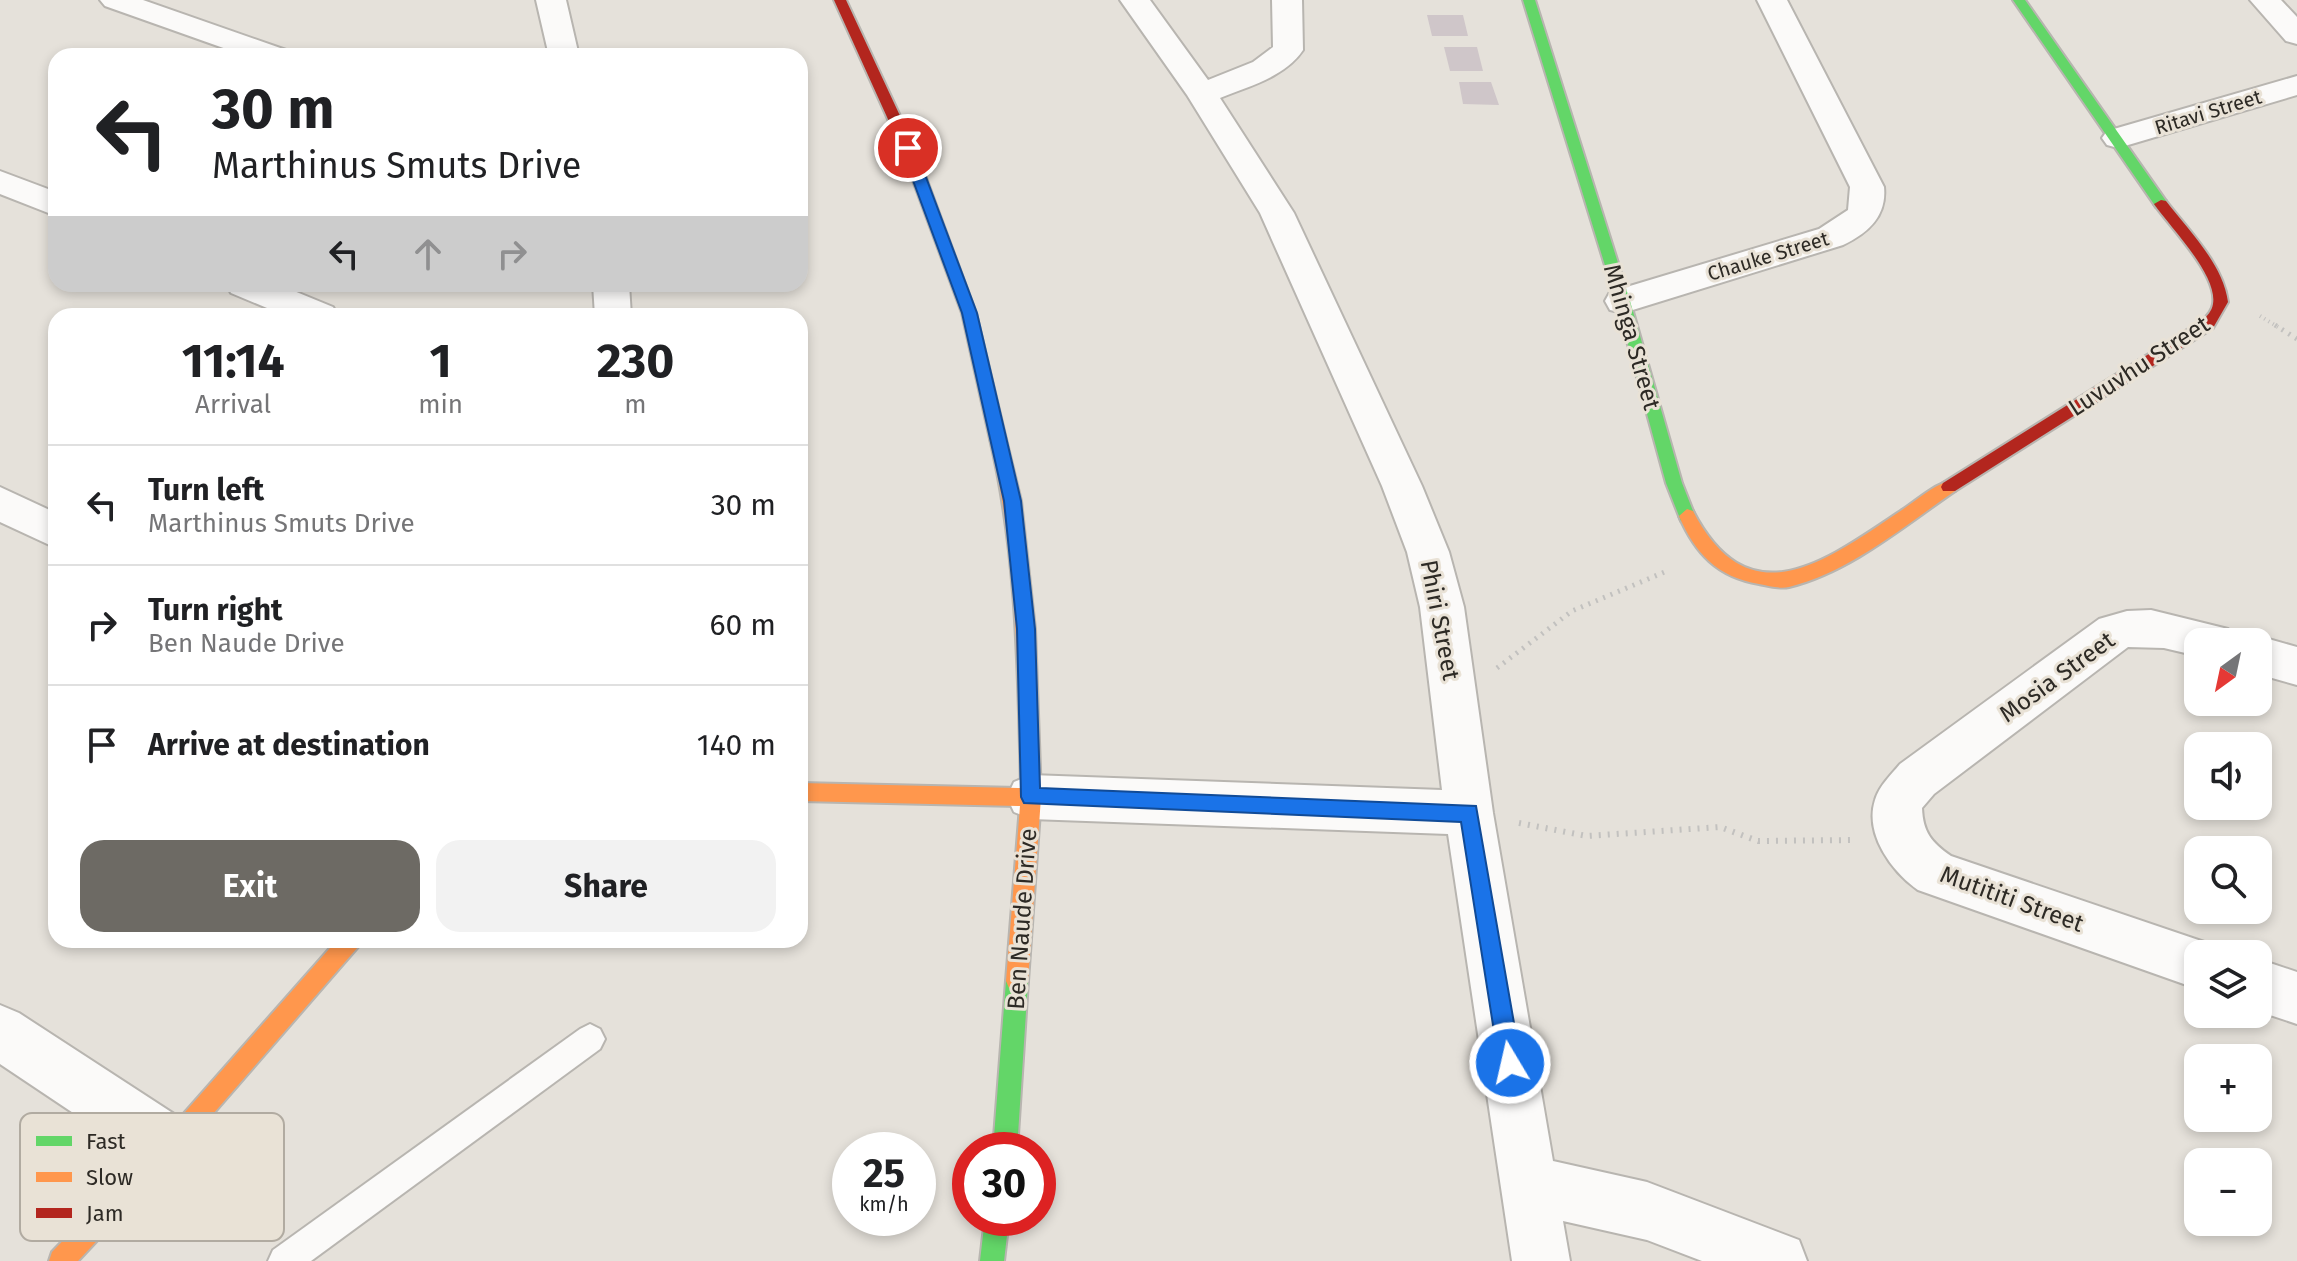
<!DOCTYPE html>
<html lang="en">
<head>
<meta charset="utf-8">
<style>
  :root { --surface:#fff; --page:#f2f2f2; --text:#202124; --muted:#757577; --line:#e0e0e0; --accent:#6d6a64 }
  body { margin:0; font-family:"Fira Sans",sans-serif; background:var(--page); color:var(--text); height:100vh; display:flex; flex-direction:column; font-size:30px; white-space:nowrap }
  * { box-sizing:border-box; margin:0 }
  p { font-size:26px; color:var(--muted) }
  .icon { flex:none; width:44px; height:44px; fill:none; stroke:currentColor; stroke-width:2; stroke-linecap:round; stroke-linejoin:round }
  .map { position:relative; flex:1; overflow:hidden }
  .sheet { position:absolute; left:48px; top:308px; width:760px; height:640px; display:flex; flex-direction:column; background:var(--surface); border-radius:24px; box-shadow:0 4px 12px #0003 }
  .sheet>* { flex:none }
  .hud { position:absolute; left:48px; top:48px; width:760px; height:244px; border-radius:24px; box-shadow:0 4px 12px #0003; background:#fff; color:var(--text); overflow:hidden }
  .needle { width:52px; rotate:213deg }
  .controls { position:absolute; left:2184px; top:628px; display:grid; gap:16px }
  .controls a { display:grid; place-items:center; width:88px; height:88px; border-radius:16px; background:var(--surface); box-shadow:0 4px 12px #0003; font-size:40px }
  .speed { position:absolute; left:832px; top:1132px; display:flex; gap:16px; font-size:40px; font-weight:700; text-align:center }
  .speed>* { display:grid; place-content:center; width:104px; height:104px; border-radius:50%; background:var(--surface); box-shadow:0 4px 12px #0003; line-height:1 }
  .speed small { font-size:20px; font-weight:400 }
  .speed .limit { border:12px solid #d22; background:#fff; color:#111 }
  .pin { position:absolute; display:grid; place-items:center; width:68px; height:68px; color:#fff; margin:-34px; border:4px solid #fff; border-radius:50%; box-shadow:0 2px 8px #0007 }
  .me { position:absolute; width:88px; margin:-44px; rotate:351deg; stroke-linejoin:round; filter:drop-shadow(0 0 6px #0008) }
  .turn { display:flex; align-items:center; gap:28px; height:168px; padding:0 32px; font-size:36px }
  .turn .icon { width:104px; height:104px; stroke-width:2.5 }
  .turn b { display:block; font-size:56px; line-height:68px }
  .lanes { display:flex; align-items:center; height:76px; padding:0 32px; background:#0003; justify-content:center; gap:40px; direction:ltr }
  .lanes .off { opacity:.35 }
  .eta { display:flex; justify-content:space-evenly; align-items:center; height:136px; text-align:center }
  .eta b { font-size:48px; font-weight:700; line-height:56px }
  .cta { display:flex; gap:16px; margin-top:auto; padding:16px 32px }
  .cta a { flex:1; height:92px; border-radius:24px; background:var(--accent); color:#fff; font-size:32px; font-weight:700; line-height:92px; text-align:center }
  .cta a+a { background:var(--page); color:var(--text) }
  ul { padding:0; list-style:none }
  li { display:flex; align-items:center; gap:24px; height:120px; padding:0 32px; border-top:2px solid var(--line) }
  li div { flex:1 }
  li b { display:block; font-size:30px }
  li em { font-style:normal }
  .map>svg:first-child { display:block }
</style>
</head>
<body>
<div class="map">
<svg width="2297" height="1261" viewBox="0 0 2297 1261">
  <rect width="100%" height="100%" fill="#e5e1da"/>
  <!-- building -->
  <path fill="#cfc6c9" d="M1427 15H1463L1468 36H1432Z
    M1444 47H1477L1483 71H1450Z
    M1459 82H1491L1499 105 1463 104Z"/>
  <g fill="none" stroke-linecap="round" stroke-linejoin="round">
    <!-- lane casing -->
    <g stroke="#b8b5b0" stroke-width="4">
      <path id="lane" d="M590 1024 600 1029 605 1039 600 1049 311 1261H268L273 1250 580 1029Z"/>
    </g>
    <!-- street casing -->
    <g stroke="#b8b5b0" stroke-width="4">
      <path id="street" d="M100 0H143L286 50 290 56H246L105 6Z
        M536 0H566L579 56H549Z
        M1120 0H1150L1208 80 1253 62 1273 47 1272 0H1302L1303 50C1285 77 1249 86 1220 98L1294 213 1422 486 1449 552 1464 607 1493 813 1553 1161 1647 1182 1778 1232 1799 1240 1807 1261H1702L1647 1240 1563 1221 1570 1261H1512L1448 834 1031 819 1014 812 1007 797 1014 782 1031 775 1442 790 1420 607 1407 552 1382 486 1260 213 1187 95Z
        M1757 0H1787L1884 187C1887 216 1868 233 1843 245L1623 313 1610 310 1605 301 1610 292 1819 229 1848 210 1850 187Z
        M2250 0H2281L2297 17V44L2286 41Z
        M2297 76V95L2118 148 2107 145 2102 138 2107 131Z
        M0 171 56 192V216L0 194Z
        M226 284H277L333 307 338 316H286L231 293Z
        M593 284H629L631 316H595Z
        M0 487 56 513V548L0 522Z
        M2151 610 2228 629 2234 642H2198V656L2164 648 2128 647 1934 794 1922 808C1923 832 1931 842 1951 856L2216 946 2220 954H2198V989L1918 890C1892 872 1864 834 1875 800 1879 786 1891 775 1900 764L2099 619 2127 611Z
        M2258 636 2297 647V685L2258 674V642H2242Z
        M2258 959 2297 972V1024L2258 1011Z
        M0 1005 19 1013 191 1125 199 1145 191 1165 171 1173 151 1165 0 1064Z"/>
    </g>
    <!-- fast casing -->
    <g stroke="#b8b5b0" stroke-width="4">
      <path id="fast" d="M1523 0H1535L1630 301 1682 483 1695 516 1687 523 1681 521 1666 483 1616 301Z
        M2013 0H2025L2166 201V207H2156Z
        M1017 970 1025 974 1028 981 1017 1150H993L1006 981 1009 974Z
        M985 1218H1009L1004 1261H980Z"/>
    </g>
    <!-- slow casing -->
    <g stroke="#b8b5b0" stroke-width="4">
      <path id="slow" d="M998 433 1006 439 1021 501 1035 629 1041 797 1028 981 1025 988 1017 992 1009 988 1006 981 1020 806 800 801V783L1021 788C1018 670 1017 554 990 439Z
        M1949 481 1955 483 1957 487 1955 491C1904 526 1850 572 1789 587 1779 589 1769 586 1759 584 1717 577 1695 553 1679 516L1687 509 1693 511C1750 621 1827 560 1902 510 1917 500 1932 486 1949 481Z
        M337 940H361L358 947 179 1153 78 1261H49L52 1252 163 1137Z"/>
    </g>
    <!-- jam casing -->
    <g stroke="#b8b5b0" stroke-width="4">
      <path id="jam" d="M834 0H846L915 148 976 313 1006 439 1004 443H992L990 439 962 313 901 148Z
        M2161 200 2166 201C2189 231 2223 264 2228 302L2213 328 1955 491H1943L1941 487 1943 483 2203 320C2207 316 2212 311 2213 304 2218 275 2170 227 2154 204Z"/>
    </g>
    <!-- path-far2 -->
    <path stroke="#c2c1bf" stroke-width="4" stroke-dasharray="1 4" stroke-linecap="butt" d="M2260 316 2278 327"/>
    <!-- path-far1 -->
    <path stroke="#c2c1bf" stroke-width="5" stroke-dasharray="2 6" stroke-linecap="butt" d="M2275 325 2297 339
      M1497 668 1572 611 1667 571"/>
    <!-- path -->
    <path stroke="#c2c1bf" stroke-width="6" stroke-dasharray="2 7" stroke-linecap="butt" d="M1519 823 1587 836 1720 827 1758 841 1853 840"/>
    <!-- lane -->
    <use href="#lane" fill="#fbfaf9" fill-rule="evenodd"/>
    <!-- street -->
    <use href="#street" fill="#fbfaf9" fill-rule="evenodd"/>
    <!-- fast -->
    <use href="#fast" fill="#63d668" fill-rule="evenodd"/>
    <!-- slow -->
    <use href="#slow" fill="#ff974d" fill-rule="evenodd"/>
    <!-- jam -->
    <use href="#jam" fill="#b3261e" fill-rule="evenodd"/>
  </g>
  <!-- route -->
  <path fill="#1a73e8" stroke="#114b97" stroke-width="2" d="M908 144 915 148 977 313 1021 501 1035 629 1040 788 1476 806 1521 1063 1518 1071 1510 1074 1502 1071 1499 1063 1461 822 1024 803 1021 797 1017 629 1004 501 962 313 901 148Z"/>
  <g text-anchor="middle" stroke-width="6" stroke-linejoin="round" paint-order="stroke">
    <!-- far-street labels -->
    <g font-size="20" fill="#2d2a25" stroke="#e9e2d6">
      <text transform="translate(2208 112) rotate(-17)" y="7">Ritavi Street</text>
      <text transform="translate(1768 256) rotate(-17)" y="7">Chauke Street</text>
    </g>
    <!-- street labels -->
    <g font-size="24" fill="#2d2a25" stroke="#e9e2d6">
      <text transform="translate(1632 337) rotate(74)" y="8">Mhinga Street</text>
      <text transform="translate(2139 366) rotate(-33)" y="8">Luvuvhu Street</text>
      <text transform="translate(1440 620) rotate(79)" y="8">Phiri Street</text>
      <text transform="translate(2057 677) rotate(-36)" y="8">Mosia Street</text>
      <text transform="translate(2012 899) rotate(20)" y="8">Mutititi Street</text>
      <text transform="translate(1022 919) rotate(-86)" y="8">Ben Naude Drive</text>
    </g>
  </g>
  <!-- legend -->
  <rect x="20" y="1113" width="264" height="128" rx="12" fill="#e9e2d6" stroke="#b1aba1" stroke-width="2"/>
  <rect x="36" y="1136" width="36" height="10" fill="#63d668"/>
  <rect x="36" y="1172" width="36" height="10" fill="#ff974d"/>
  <rect x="36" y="1208" width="36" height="10" fill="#b3261e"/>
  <g font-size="22" fill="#2d2a25">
    <text x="86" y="1149">Fast</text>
    <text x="86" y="1185">Slow</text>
    <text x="86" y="1221">Jam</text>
  </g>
</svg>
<div class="controls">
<a><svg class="needle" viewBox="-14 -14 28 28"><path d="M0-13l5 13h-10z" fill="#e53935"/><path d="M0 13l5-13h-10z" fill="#757577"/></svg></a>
<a><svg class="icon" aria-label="sound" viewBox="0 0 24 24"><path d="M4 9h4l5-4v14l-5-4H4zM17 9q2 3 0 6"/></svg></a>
<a><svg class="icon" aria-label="search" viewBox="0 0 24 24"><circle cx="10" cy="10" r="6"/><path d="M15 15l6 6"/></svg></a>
<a><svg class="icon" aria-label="layers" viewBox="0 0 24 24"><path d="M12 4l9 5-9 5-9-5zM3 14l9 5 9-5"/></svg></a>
<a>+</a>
<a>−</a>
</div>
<div class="speed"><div>25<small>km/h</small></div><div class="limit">30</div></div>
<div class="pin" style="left:908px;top:148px;background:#d93025"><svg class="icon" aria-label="arrive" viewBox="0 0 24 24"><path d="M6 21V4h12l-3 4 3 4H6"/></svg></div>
<svg class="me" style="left:1510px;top:1063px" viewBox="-20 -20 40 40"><circle r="17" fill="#1a73e8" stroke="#fff" stroke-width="3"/><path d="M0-11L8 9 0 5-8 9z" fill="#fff"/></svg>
<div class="hud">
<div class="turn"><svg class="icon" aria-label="left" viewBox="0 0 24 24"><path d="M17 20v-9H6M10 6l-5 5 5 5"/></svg><div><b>30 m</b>Marthinus Smuts Drive</div></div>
<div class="lanes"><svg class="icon" aria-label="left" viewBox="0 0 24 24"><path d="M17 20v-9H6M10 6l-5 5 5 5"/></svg><svg class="icon off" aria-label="ahead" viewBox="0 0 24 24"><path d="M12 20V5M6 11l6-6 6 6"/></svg><svg class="icon off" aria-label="right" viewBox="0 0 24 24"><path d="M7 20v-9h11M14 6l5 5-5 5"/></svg></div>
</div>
<section class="sheet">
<div class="eta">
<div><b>11:14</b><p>Arrival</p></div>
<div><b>1</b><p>min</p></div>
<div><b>230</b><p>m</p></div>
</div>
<ul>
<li><svg class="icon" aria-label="left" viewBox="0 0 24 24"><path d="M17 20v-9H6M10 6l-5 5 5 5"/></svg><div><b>Turn left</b><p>Marthinus Smuts Drive</p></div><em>30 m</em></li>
<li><svg class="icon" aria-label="right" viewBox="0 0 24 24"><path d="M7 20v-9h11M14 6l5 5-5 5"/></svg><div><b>Turn right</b><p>Ben Naude Drive</p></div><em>60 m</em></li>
<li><svg class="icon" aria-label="arrive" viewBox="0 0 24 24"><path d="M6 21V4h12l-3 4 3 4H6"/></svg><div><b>Arrive at destination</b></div><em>140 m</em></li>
</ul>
<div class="cta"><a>Exit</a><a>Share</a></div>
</section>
</div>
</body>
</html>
